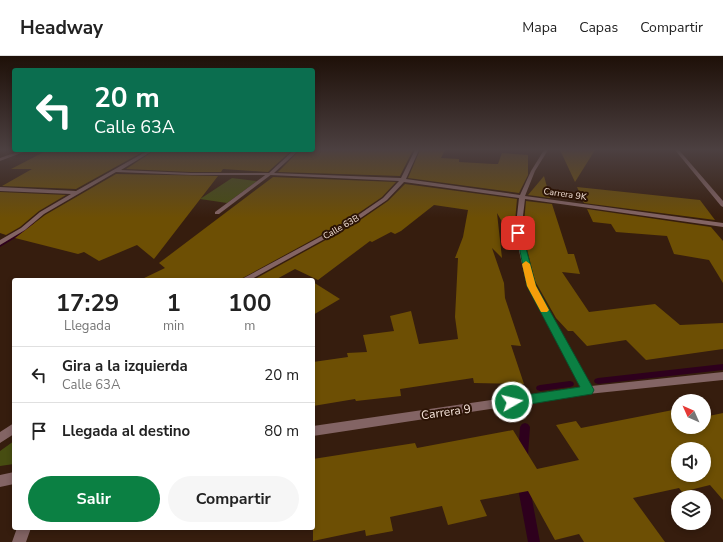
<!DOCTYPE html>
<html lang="es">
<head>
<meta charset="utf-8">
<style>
  :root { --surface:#fff; --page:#f6f6f6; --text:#222; --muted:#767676; --line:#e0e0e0; --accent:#0b8043 }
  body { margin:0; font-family:"Nunito Sans",sans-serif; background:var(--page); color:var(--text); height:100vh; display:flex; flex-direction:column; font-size:15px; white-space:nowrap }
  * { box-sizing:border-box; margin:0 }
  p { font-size:13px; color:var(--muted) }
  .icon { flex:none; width:22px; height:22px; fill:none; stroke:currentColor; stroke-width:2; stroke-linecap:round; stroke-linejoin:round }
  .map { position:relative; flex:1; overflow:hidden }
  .details { position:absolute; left:12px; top:222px; width:303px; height:252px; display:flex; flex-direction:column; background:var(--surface); border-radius:4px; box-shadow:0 2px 6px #0003 }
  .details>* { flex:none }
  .banner { position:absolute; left:12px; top:12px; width:303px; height:84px; border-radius:4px; box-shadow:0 2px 6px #0003; background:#0b6e4f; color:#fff; overflow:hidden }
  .needle { width:26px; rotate:315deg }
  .tools { position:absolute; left:671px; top:338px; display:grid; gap:8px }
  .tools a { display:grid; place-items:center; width:40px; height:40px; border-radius:50%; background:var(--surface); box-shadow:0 2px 6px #0003; font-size:20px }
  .pin { position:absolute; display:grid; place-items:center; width:34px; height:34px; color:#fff; margin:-17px; border-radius:8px; box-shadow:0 2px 6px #0006 }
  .me { position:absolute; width:44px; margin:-22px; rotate:82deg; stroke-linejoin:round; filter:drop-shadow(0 0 3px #0008) }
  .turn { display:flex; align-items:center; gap:14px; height:84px; padding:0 16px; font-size:18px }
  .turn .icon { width:52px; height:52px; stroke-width:2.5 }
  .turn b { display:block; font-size:28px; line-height:34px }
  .eta { display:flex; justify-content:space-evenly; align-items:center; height:68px; text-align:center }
  .eta b { font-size:24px; font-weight:700; line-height:28px }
  .action { display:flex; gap:8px; margin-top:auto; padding:8px 16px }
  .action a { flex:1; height:46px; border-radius:24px; background:var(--accent); color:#fff; font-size:16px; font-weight:700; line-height:46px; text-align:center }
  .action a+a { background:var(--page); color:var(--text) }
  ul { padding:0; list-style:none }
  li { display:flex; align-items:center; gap:12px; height:56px; padding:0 16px; border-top:1px solid var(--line) }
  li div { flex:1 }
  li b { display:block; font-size:15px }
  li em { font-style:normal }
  header { display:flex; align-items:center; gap:24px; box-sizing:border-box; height:56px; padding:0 20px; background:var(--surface); border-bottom:1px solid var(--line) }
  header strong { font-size:19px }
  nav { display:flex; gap:22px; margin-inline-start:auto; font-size:14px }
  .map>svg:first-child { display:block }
</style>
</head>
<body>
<header>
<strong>Headway</strong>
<nav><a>Mapa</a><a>Capas</a><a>Compartir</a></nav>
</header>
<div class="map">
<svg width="723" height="486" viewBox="0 0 723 486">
  <rect width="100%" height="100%" fill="#361d0e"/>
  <!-- green -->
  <path fill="#474d11" d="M232 122 257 125 227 147 200 143Z
    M14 385V408L0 410V395Z"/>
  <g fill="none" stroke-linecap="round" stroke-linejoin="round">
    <!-- stream -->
    <path fill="#2e001d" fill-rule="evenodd" d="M33 167 36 169 35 170 0 191V187Z
      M723 308V314L598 328 595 327 594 325 595 323 598 322Z
      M570 325 573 326 574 328 573 330 570 331 540 335 537 334 536 332 537 330 540 329Z
      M525 367 528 368 530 371 528 399 527 402 523 404 519 402 518 399 520 371 522 368Z
      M523 422 527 423 529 427 540 486H528L517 427 519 423Z"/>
  </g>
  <!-- building -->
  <path fill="#6d4f04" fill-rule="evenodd" d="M48 94H146L76 133 2 130 32 113H11Z
    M155 94H292L268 116 223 113 221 116H191L126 113Z
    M300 94H413L400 120 278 116Z
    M420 94H445L441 102 459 103V106L494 108H498L502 97 528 99V119L519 137 408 122Z
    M560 94H595L575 126Z
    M116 118 218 120 154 203 137 189 99 205 84 196 78 198 15 182 45 159Z
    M544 120 550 142 528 139Z
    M273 121 396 126 382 141 347 165 239 224H140L165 212 159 207Z
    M405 128 517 143 514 177 517 192 497 157 502 202 492 192 504 227 505 242 521 290 511 289 524 328 474 327 473 322 400 333 401 340 356 345 355 343 313 350V306L348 301 347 297 367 296 363 279 394 275 390 260 411 255 419 288 458 283 455 261 458 202H455L463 181 468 154 434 149 401 175 395 178 391 176 372 186 370 185 318 224 295 213 275 224H253L353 169 388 145Z
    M577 131 700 144 715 164 584 147Z
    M0 136 66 139 39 155 20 171 6 179 0 177Z
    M526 145 552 148 568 198H574L580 218 562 216 589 256 655 248 680 269 723 267V293L646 304 626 284 587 290 573 275H568L556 262 535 225 523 177Z
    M587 153 711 171 723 185V227L709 204 674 198 667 180 616 176 611 168 593 166Z
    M313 226 340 243 313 259Z
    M678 353V371H704V361L723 357V444L710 429 682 436 679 432 633 442 665 486H584L579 478 555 484 528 435 480 444 487 460 448 469 442 450 390 461 393 475 366 480 365 474 313 485V403L415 387 417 392 513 374 537 413 579 404 556 369 576 365 581 372ZM678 393H704V419H678Z"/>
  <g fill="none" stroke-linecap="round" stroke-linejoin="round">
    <!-- lane -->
    <path fill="#836464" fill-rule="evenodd" d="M268 117 272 118 219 158H215V156Z"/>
    <!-- street -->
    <path fill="#836464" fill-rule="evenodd" d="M23 94H29L0 105V102Z
      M149 94H154L121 114 191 117H269L294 94H299L274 117 401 122 415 94H419L406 123 520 139 531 115 544 94H548L535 115 525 140 723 167V171L525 143 521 177 535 230 591 330 723 316V324L588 338 313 380V370L581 331 527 230 515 177 519 142 404 126 387 144 352 168 250 224H240L348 166 383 142 399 125 270 119H191L116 116 44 158 25 174 0 189V184L21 172 40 156 71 138 0 135V131L76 135Z
      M675 94H679L723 145V151L721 150Z
      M14 367V378L0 387V376Z
      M14 416V428L0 431V419Z
      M17 472H31L26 486H12Z"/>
  </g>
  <!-- sky -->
  <linearGradient id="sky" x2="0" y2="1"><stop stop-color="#1e1008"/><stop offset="0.58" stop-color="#4c4041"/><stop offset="1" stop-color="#4c4041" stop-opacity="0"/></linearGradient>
  <rect width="723" height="162" fill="url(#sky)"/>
  <!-- route -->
  <path fill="#0b8043" stroke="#07532c" d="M516 175 522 177 536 230 594 334 592 338 512 351 507 349 506 346 507 342 512 341 580 331 527 230Z"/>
  <!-- slow -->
  <path fill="#f59e0b" d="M526 205 530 208 536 230 549 254 547 256H541L527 230 522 208Z"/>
  <g text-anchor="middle" stroke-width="4" stroke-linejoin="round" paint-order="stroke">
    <!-- far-street labels -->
    <g font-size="9" fill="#f4e2d8" stroke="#2b1305">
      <text transform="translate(565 138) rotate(8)" y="3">Carrera 9K</text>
      <text transform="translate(341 171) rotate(-30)" y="3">Calle 63B</text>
    </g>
    <!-- near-street labels -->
    <g font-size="12" fill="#f4e2d8" stroke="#2b1305">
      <text transform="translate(446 356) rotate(-8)" y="4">Carrera 9</text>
    </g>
  </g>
</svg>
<div class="tools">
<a><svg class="needle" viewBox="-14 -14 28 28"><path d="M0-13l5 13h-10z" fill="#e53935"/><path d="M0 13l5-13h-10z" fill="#767676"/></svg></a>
<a><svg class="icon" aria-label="sound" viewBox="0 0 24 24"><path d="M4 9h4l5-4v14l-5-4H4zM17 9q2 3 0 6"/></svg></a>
<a><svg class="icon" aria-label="layers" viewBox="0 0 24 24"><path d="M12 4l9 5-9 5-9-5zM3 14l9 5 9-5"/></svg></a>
</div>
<div class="pin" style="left:518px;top:177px;background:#d93025"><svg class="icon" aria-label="arrive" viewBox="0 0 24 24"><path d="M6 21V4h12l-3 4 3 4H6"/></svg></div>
<svg class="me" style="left:512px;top:346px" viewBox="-20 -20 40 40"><circle r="17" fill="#0b8043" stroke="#fff" stroke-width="3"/><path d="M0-11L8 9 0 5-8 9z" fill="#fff"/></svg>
<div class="banner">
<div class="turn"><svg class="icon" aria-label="left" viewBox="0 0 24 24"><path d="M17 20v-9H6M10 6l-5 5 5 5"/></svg><div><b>20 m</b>Calle 63A</div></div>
</div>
<section class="details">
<div class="eta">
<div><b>17:29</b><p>Llegada</p></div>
<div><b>1</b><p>min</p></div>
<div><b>100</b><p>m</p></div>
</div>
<ul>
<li><svg class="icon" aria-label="left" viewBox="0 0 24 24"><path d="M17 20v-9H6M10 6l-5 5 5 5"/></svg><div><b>Gira a la izquierda</b><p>Calle 63A</p></div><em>20 m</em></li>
<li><svg class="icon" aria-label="arrive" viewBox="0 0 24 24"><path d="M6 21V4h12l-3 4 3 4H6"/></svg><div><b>Llegada al destino</b></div><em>80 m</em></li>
</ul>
<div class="action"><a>Salir</a><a>Compartir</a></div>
</section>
</div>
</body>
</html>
